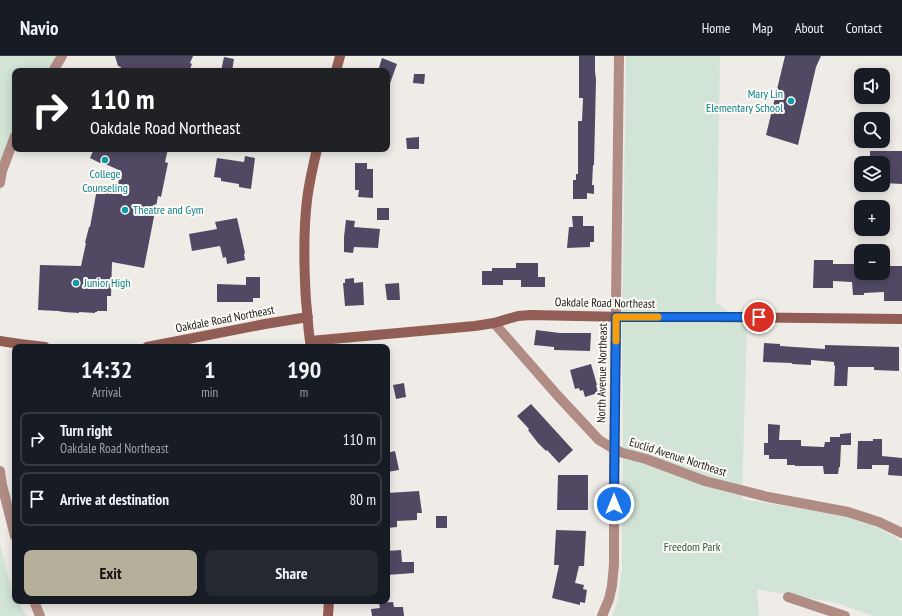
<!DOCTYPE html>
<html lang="en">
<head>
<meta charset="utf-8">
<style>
  :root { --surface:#171b24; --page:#242831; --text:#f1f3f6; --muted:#9ea1a6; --line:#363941; --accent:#b6af9a }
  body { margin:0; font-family:"PT Sans Narrow",sans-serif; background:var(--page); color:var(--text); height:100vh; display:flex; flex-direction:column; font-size:15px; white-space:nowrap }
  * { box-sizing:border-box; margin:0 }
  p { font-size:13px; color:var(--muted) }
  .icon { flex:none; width:22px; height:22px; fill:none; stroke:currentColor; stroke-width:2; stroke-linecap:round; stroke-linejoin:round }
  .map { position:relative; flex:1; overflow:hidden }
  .details { position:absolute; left:12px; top:288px; width:378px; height:260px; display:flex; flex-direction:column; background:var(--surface); border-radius:8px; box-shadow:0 2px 10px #0003 }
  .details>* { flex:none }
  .banner { position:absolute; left:12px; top:12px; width:378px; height:84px; border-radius:8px; box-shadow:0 2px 10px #0003; background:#202124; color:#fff; overflow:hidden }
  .fabs { position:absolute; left:854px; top:12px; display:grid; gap:8px }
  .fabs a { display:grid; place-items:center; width:36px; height:36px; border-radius:8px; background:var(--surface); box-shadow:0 2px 10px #0003; font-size:20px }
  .pin { position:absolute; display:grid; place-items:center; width:34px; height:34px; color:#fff; margin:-17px; border:2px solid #fff; border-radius:50%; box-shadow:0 1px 4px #0007 }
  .me { position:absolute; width:44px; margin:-22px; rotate:0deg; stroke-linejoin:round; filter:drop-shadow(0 0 3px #0008) }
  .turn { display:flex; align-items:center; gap:14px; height:84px; padding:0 12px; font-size:18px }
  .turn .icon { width:52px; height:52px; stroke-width:2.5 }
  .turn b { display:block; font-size:28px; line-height:34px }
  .eta { display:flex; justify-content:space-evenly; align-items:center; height:68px; text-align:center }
  .eta b { font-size:24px; font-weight:700; line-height:28px }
  .cta { display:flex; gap:8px; margin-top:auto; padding:8px 12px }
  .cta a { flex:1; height:46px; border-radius:8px; background:var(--accent); color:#111; font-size:16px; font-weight:700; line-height:46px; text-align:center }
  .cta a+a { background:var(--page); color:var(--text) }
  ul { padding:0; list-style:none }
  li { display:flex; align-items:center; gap:12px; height:54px; margin:0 8px 6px; padding:0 4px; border:2px solid var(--line); border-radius:8px }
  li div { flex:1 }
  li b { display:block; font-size:15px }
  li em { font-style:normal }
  header { display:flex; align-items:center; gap:24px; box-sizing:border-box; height:56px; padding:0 20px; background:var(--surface); border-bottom:1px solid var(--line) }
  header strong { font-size:19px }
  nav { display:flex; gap:22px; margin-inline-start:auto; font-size:14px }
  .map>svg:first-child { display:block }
</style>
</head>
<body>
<header>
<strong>Navio</strong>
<nav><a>Home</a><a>Map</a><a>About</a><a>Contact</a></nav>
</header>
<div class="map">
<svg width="902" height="560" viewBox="0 0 902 560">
  <rect width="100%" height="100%" fill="#efece8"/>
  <!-- green -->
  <path fill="#d1e4d6" d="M0 0H60L51 15H15V81L0 137Z
    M626 0H720L716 246 747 271 742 443 859 462 895 481 902 486V560H873L837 547 757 533 759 560H612L618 543 622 511 623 382 622 267Z
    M0 487 13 539 15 542V545H17L27 560H0Z"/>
  <!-- building -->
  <path fill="#514964" d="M115 0H193L190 7 192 8 189 15H126L120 13 121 11 118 10Z
    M579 0H595V15L596 24 594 109H593L592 129H594V138L587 137V143H573V124H576V118H578V65H582L583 42H579Z
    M785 0H821L816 11 798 89 766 79Z
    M224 1 234 3 232 15H221Z
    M382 2 397 8 388 33H387V15H378Z
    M414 18H425L424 28 413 27Z
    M419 81V93H407L406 82Z
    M94 93H168L165 106 168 107 161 141 158 140 144 212 112 206 111 240H107V255H97V256H95V257L79 256V257L64 256 58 255 38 254 40 209 81 210 86 187H85L89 171H90L97 133 116 137 121 115 101 106 100 107 90 102Z
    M870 95H902V128L883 127V107H870Z
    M245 100 255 102 251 133 239 131V128L221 125V122L214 121 217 102 244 106Z
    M355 107H367V113H373V142L358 141 359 134H355Z
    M377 152H389V164H377Z
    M572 160H583V170H594V186H590V191L567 192 569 171H573Z
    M237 162 245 197 244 198 245 204 227 208 226 201 223 202 220 190 192 195 189 178 217 173 215 166Z
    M346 164 355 165 354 171 380 173 378 192 354 191 353 197 344 196V181Z
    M814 204H833V208H861V217H884V210H902V245H884V236L864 237V239H853L852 226 833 225V232H813Z
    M516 207H538V221H545V231H521V224H503V229H482V215H492V212H516Z
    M246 221H260V242H253V246H217V228L246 229Z
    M354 222V227L363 226 364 249 345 250 343 227H345V223Z
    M399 227 400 244H387L385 228Z
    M536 274 560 277H591L590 295 554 294V291L534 289Z
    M764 287 780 288V290L825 293V289L899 291V315L874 314V311H848L847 330H834L835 310 834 309V306L811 304V309L792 308V307L763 306Z
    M591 308 597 329H596L598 337 585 341 583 334 580 335 579 332 575 333 570 314Z
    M404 327 406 341 396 343 393 329Z
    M531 348 573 394 559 407 547 394 546 395 538 387 528 374 529 373 517 360Z
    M768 368 780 369 779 384H801V390L824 391 825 386H830V381H840V378L851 377V389H841L840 411H839L838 418H824L823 410H795V409H787V403H769V399H764V387H768Z
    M873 383H882V400L902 402V420L888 419 889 409H872V413H857L858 385H873Z
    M395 395 399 414 387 416V397Z
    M558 419H588V454H557Z
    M419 435 422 457H417V464L397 465V471L387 472V437Z
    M436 460H447V472H436Z
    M556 474 586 475 584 510H579L575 527 584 529 583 533 587 534 585 547 580 546V549L552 542 559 509H554Z
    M401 494 402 506H414V517L387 519V495Z
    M393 546 394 551H403L404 560H372L371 553 380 552 379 547Z"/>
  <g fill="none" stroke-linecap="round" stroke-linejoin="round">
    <!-- street -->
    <path stroke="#b18c85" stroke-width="10" d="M53 15 62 0
      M0 127 2 115 15 80
      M494 267 558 340 599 384 614 393 623 397 646 403 705 425 768 441 848 456 879 466 902 477
      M0 415 2 429 15 480
      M788 541 845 560
      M34 545 40 560
      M602 560 609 543 612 530 614 508V408L619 0"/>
    <!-- secondary -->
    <path stroke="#915d54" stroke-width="10" d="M336 15 340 0
      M0 285 20 288 45 291
      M310 285 475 270 494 267 518 260 531 259 625 261H711L902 263
      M147 291 265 268 308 261
      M311 291C308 276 308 261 306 245 304 212 303 178 307 144 309 127 313 110 317 93
      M328 560 329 545"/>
  </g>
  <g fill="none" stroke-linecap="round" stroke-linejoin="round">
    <!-- route casing -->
    <g stroke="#114b97" stroke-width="10">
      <path id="route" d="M614 448 616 261H759"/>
    </g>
    <!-- route -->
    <use href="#route" stroke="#1a73e8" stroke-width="7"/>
    <!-- slow -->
    <path stroke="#f59e0b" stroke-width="7" d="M616 285V261H658"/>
  </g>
  <!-- markers -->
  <g fill="#0f9aa8" stroke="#fcfaf5" stroke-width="1.5">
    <circle cx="791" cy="45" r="4"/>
    <circle cx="105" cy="104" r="4"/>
    <circle cx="125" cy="154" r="4"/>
    <circle cx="76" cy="227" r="4"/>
  </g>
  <g text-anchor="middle" stroke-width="4" stroke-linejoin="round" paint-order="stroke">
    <!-- culture labels -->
    <g font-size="12" fill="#0d838f" stroke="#fcfaf5" text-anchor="start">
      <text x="783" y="42" text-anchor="end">Mary Lin<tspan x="783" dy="14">Elementary School</tspan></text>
      <text x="105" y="122" text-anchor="middle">College<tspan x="105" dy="14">Counseling</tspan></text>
      <text x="133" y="158">Theatre and Gym</text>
      <text x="84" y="231">Junior High</text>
    </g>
    <!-- street labels -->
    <g font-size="12" fill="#1b1a18" stroke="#fcfaf5">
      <text transform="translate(605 247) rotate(1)" y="4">Oakdale Road Northeast</text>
      <text transform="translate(225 263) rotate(-11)" y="4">Oakdale Road Northeast</text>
      <text transform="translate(602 317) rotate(-89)" y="4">North Avenue Northeast</text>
      <text transform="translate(678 401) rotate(18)" y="4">Euclid Avenue Northeast</text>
    </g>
    <!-- park labels -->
    <g font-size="12" fill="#295a3b" stroke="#fcfaf5">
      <text x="692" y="495">Freedom Park</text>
    </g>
  </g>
</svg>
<div class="fabs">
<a><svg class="icon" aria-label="sound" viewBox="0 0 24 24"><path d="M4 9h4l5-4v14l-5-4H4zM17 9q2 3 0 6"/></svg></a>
<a><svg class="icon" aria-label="search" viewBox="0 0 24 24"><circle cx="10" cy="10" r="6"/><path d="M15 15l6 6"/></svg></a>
<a><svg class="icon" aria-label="layers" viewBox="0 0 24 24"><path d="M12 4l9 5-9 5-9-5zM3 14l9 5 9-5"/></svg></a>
<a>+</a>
<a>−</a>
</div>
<div class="pin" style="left:759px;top:261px;background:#d93025"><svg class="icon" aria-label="arrive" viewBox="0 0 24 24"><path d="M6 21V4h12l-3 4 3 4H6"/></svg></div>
<svg class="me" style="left:614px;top:448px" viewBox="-20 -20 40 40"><circle r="17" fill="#1a73e8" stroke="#fff" stroke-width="3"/><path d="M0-11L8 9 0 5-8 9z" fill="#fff"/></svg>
<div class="banner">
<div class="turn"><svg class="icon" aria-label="right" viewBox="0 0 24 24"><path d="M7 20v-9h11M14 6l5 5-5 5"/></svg><div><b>110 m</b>Oakdale Road Northeast</div></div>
</div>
<section class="details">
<div class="eta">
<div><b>14:32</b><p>Arrival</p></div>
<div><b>1</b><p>min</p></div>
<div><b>190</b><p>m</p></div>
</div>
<ul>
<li><svg class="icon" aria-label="right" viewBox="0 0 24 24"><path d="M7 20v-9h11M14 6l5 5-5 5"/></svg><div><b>Turn right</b><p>Oakdale Road Northeast</p></div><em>110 m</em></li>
<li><svg class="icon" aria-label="arrive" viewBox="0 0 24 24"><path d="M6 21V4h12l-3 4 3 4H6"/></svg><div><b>Arrive at destination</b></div><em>80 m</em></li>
</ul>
<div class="cta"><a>Exit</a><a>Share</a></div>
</section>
</div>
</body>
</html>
